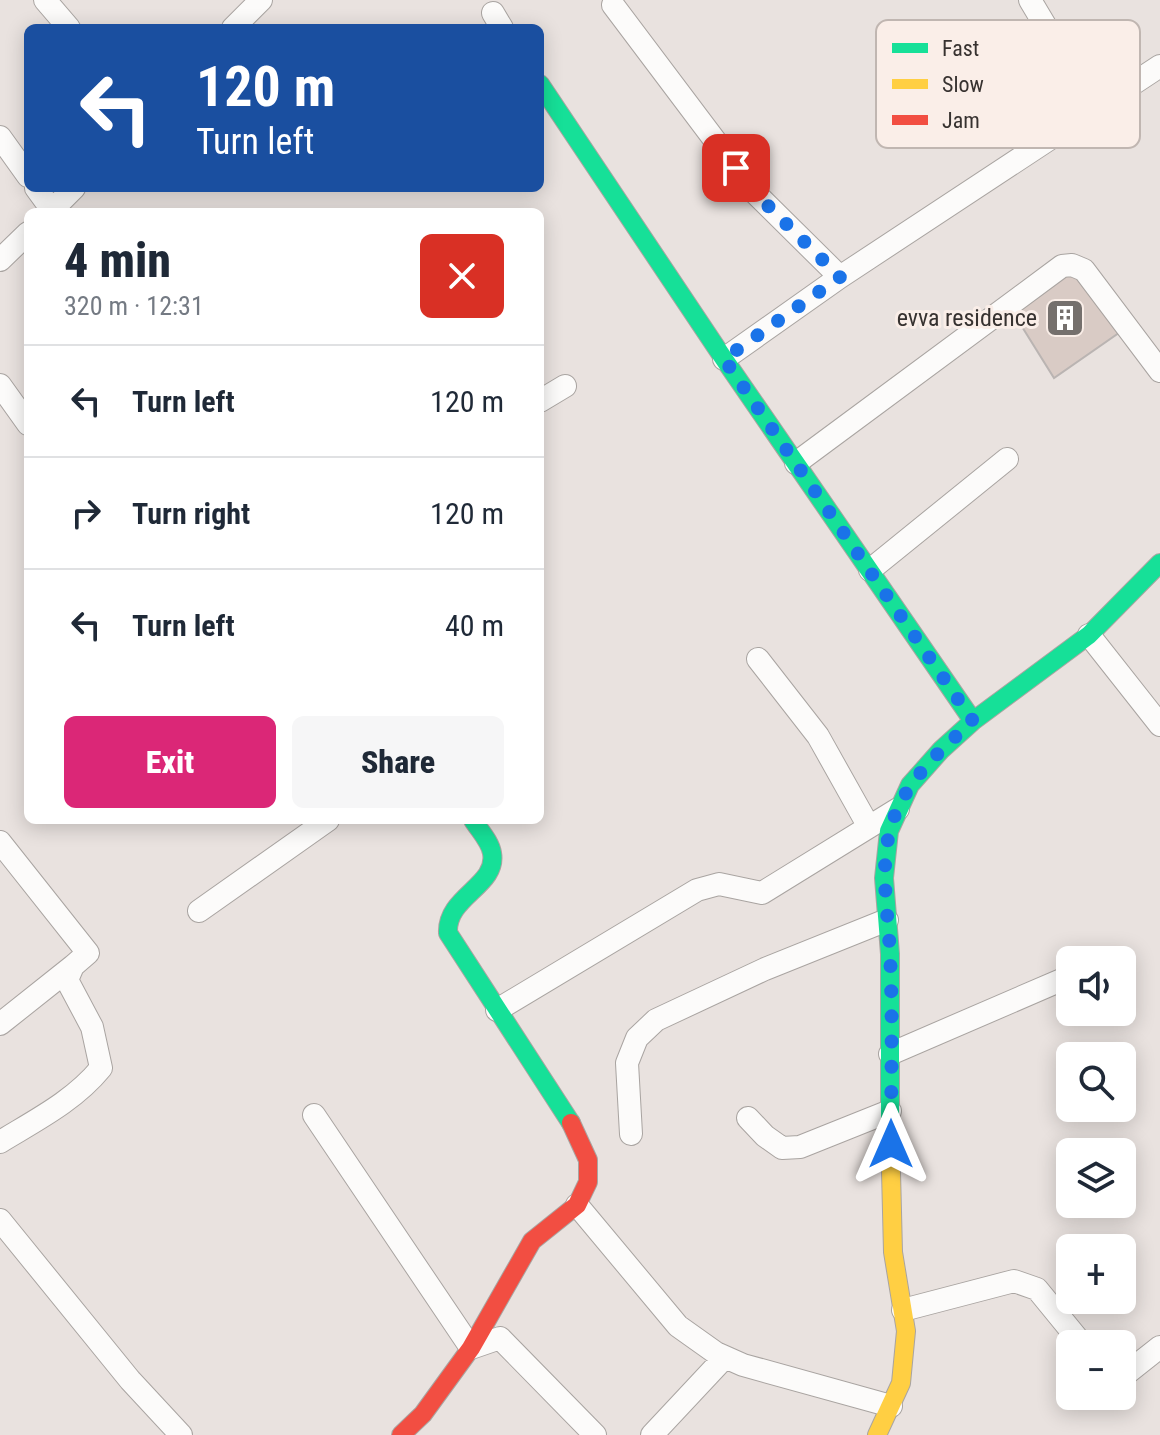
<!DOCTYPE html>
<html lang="en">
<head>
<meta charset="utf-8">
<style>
  :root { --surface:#fff; --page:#f6f6f7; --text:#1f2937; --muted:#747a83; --line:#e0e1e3; --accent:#db2777 }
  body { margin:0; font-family:"Roboto Condensed",sans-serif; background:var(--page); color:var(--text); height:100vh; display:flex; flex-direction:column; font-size:30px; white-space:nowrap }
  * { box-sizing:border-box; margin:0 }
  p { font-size:26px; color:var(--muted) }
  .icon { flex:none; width:44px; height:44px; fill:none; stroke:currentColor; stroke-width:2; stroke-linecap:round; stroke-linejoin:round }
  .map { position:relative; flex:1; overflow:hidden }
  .side { position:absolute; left:24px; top:208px; width:520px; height:616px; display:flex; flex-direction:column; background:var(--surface); border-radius:12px; box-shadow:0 4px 20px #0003 }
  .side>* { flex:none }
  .top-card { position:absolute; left:24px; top:24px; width:520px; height:168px; border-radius:12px; box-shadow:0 4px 20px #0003; background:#1a4fa0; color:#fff; overflow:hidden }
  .fabs { position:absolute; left:1056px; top:946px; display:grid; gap:16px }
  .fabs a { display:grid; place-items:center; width:80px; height:80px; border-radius:12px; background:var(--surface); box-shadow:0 4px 20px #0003; font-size:40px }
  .pin { position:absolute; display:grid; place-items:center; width:68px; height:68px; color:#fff; margin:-34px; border-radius:16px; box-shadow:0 4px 12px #0006 }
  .me { position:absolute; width:88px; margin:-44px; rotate:0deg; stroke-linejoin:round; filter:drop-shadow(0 0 6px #0008) }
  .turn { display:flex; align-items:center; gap:28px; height:168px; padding:0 40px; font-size:36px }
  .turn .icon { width:104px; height:104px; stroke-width:2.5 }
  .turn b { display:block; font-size:56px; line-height:68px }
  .round { display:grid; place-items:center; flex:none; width:84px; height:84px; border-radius:12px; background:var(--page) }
  .headline { display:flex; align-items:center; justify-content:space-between; height:136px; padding:0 40px }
  h1 { font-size:48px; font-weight:800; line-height:60px }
  .primary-button { display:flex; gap:16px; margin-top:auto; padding:16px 40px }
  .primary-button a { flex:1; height:92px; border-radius:12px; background:var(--accent); color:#fff; font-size:32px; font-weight:800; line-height:92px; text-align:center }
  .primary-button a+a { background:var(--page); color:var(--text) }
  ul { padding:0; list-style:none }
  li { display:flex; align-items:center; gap:24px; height:112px; padding:0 40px; border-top:2px solid var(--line) }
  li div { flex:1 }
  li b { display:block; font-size:30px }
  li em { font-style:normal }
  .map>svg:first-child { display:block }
</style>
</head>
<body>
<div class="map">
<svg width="1160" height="1435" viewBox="0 0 1160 1435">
  <rect width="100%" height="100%" fill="#e9e2df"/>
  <!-- building -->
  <path fill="#d9cbc5" stroke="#bab4b2" stroke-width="2" d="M1072 265 1123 330 1054 378 1009 306Z"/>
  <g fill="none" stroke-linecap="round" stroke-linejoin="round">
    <!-- street casing -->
    <g stroke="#a9a4a1" stroke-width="24">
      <path id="street" d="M45 0 69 28
        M1030 0 1095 109
        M613 5 753 191 840 277
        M493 13 502 28
        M233 28 261 0
        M0 137 28 176
        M36 188 52 210
        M50 212 74 188
        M0 260 28 233
        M724 359 840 277 1160 66
        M0 385 28 424
        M540 401 565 386
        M796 463 1062 266 1072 265 1084 270 1160 371
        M870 570 1007 459
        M1089 635 1160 725
        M758 659 818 736 869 827
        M0 842 88 953 73 966 67 980 92 1027 101 1068C74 1101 36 1120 0 1142
        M199 911 328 820
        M497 1010 697 890 719 884 762 893 898 809
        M0 1024 73 966
        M890 1054 1066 978
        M314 1115 471 1348 500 1338 595 1435
        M748 1118 765 1136 782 1148 800 1147 890 1111
        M631 1134 627 1063 637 1038 656 1020 765 969 887 920
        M577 1205 678 1326 716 1353 743 1365 891 1406
        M0 1220 130 1380 181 1435
        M903 1310 1014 1281 1037 1289 1082 1344
        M1122 1377 1160 1347
        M652 1435 725 1357"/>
    </g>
    <!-- fast casing -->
    <g stroke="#a9a4a1" stroke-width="20">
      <path id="fast" d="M540 84 724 359 973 721
        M473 820C479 830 490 841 492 853 498 886 446 896 448 933L571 1123
        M890 1131V954L884 878 889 831 910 785 941 750 973 721 1089 635 1160 563"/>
    </g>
    <!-- slow casing -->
    <g stroke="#a9a4a1" stroke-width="20">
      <path id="slow" d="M877 1435 901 1383 906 1331 893 1252 890 1131"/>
    </g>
    <!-- jam casing -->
    <g stroke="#a9a4a1" stroke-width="20">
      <path id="jam" d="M401 1435 423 1414 471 1348 532 1241 577 1205 588 1182V1160L571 1123"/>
    </g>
    <!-- street -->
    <use href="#street" stroke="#fcfbfa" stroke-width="22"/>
    <!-- fast -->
    <use href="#fast" stroke="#16e098" stroke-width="18"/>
    <!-- slow -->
    <use href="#slow" stroke="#ffcf43" stroke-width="18"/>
    <!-- jam -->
    <use href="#jam" stroke="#f24e42" stroke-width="18"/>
  </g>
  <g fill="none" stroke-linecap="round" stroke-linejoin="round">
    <!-- route -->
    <path stroke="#1a73e8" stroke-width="14" stroke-dasharray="0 25.2" d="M736 168 753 191 840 277 724 359 973 721C944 747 915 772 898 808 876 855 888 904 890 954 893 1017 891 1081 891 1144"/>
  </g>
  <!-- icons -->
  <defs>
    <g id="building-square" transform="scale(2)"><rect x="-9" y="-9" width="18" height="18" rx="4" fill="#75706d" stroke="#faeee8"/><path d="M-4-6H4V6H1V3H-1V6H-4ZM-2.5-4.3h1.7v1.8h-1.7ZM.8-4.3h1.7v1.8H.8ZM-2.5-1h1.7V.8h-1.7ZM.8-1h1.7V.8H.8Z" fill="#fff"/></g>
  </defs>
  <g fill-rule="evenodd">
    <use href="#building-square" x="1065" y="318"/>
  </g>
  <g text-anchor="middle" stroke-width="6" stroke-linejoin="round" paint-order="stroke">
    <!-- poi labels -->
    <g font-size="24" fill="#373230" stroke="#faeee8" text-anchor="end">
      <text x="1037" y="326">evva residence</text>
    </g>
  </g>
  <!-- legend -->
  <rect x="876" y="20" width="264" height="128" rx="12" fill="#faeee8" stroke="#c0b6b1" stroke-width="2"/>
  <rect x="892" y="43" width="36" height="10" fill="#16e098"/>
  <rect x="892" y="79" width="36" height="10" fill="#ffcf43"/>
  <rect x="892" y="115" width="36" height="10" fill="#f24e42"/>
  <g font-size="22" fill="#373230">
    <text x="942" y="56">Fast</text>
    <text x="942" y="92">Slow</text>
    <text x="942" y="128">Jam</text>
  </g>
</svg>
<div class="fabs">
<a><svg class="icon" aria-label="sound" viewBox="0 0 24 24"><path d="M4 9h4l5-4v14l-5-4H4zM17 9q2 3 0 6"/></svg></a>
<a><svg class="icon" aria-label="search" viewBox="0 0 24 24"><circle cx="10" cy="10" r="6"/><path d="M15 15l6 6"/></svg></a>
<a><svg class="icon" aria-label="layers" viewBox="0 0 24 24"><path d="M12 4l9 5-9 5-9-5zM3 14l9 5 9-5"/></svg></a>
<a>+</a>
<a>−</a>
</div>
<div class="pin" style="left:736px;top:168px;background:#d93025"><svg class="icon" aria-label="arrive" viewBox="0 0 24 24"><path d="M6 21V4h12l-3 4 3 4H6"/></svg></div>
<svg class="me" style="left:891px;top:1144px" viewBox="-20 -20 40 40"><path d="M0-17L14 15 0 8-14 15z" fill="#1a73e8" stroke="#fff" stroke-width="4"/></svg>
<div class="top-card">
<div class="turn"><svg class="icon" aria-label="left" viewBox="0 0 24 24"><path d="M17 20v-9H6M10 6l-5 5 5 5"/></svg><div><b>120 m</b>Turn left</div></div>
</div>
<section class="side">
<div class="headline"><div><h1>4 min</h1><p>320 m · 12:31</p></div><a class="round" style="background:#d93025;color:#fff"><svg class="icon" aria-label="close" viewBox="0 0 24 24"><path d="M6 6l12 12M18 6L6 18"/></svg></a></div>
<ul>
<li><svg class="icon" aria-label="left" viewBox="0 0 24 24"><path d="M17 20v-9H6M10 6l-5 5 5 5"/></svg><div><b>Turn left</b></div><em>120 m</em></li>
<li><svg class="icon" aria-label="right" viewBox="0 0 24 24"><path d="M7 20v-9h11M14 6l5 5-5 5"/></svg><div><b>Turn right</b></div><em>120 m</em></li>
<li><svg class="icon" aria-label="left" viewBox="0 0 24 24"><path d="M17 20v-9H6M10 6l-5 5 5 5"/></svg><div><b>Turn left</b></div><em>40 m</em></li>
</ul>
<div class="primary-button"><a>Exit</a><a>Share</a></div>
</section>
</div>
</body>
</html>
